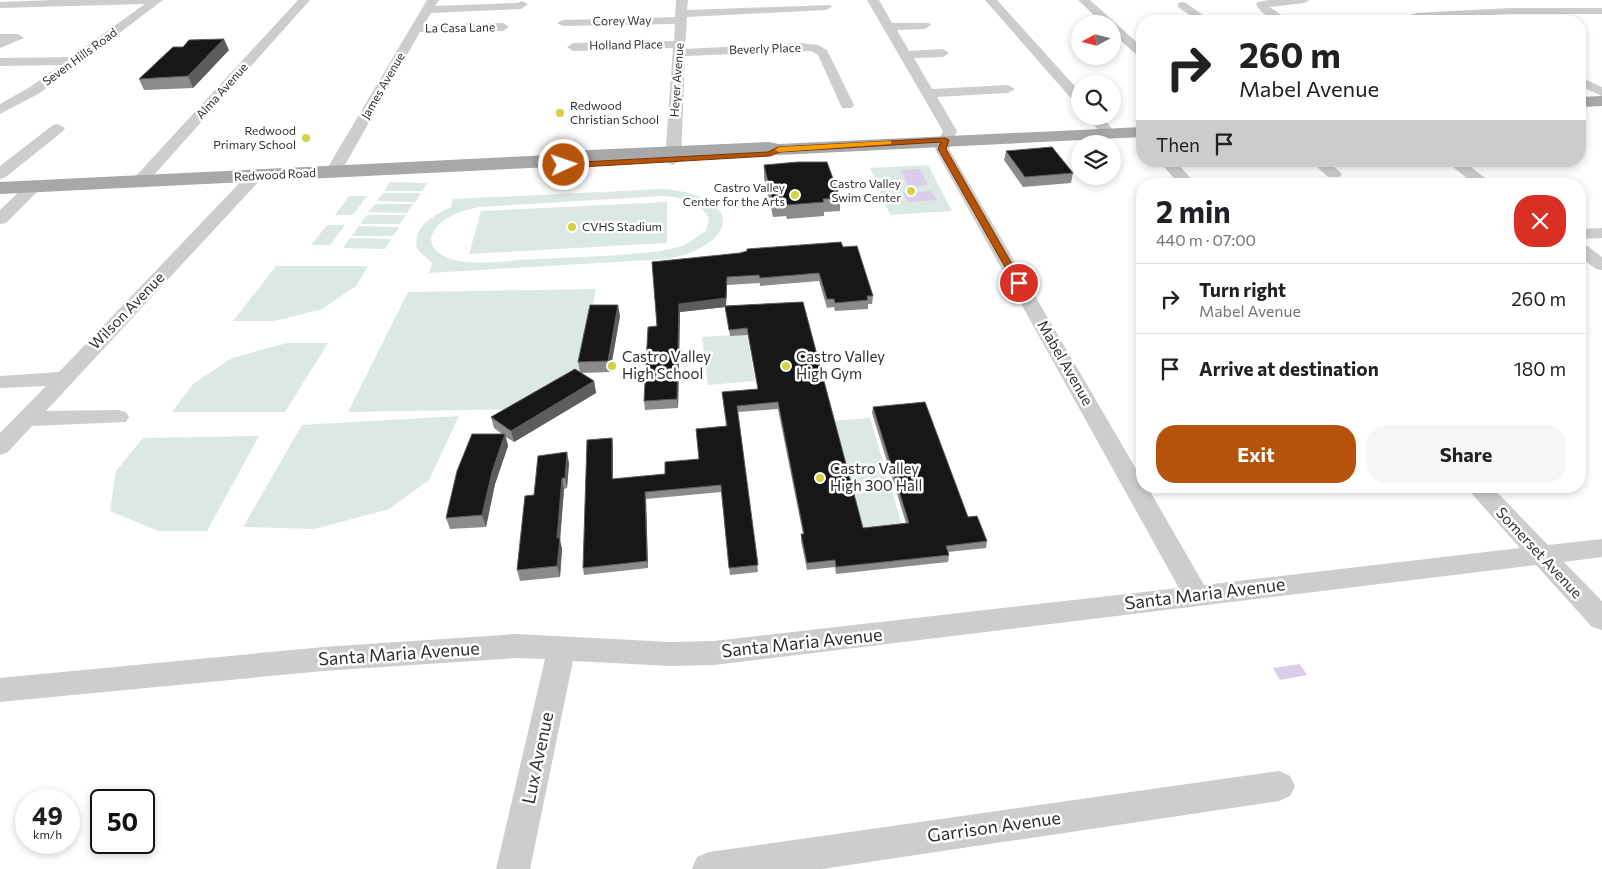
<!DOCTYPE html>
<html lang="en">
<head>
<meta charset="utf-8">
<style>
  :root { --surface:#fff; --page:#f6f6f6; --text:#202124; --muted:#757577; --line:#e0e0e0; --accent:#b45309 }
  body { margin:0; font-family:Commissioner,sans-serif; background:var(--page); color:var(--text); height:100vh; display:flex; flex-direction:column; font-size:19px; white-space:nowrap }
  * { box-sizing:border-box; margin:0 }
  p { font-size:16px; color:var(--muted) }
  .icon { flex:none; width:28px; height:28px; fill:none; stroke:currentColor; stroke-width:2; stroke-linecap:round; stroke-linejoin:round }
  .map { position:relative; flex:1; overflow:hidden }
  .drawer { position:absolute; left:1136px; top:178px; width:450px; height:315px; display:flex; flex-direction:column; background:var(--surface); border-radius:20px; box-shadow:0 2px 8px #0003 }
  .drawer>* { flex:none }
  .hud { position:absolute; left:1136px; top:15px; width:450px; height:152px; border-radius:20px; box-shadow:0 2px 8px #0003; background:#fff; color:var(--text); overflow:hidden }
  .needle { width:32px; rotate:263deg }
  .tools { position:absolute; left:1071px; top:15px; display:grid; gap:10px }
  .tools a { display:grid; place-items:center; width:50px; height:50px; border-radius:50%; background:var(--surface); box-shadow:0 2px 8px #0003; font-size:25px }
  .speed { position:absolute; left:15px; top:789px; display:flex; gap:10px; font-size:25px; font-weight:700; text-align:center }
  .speed>* { display:grid; place-content:center; width:65px; height:65px; border-radius:50%; background:var(--surface); box-shadow:0 2px 8px #0003; line-height:1 }
  .speed small { font-size:12px; font-weight:400 }
  .speed .limit { border:2px solid #111; border-radius:8px; background:#fff; color:#111 }
  .pin { position:absolute; display:grid; place-items:center; width:42px; height:42px; color:#fff; margin:-21px; border:2px solid #fff; border-radius:50%; box-shadow:0 1px 5px #0007 }
  .me { position:absolute; width:55px; margin:-28px; rotate:87deg; stroke-linejoin:round; filter:drop-shadow(0 0 4px #0008) }
  .turn { display:flex; align-items:center; gap:18px; height:105px; padding:0 20px; font-size:22px }
  .turn .icon { width:65px; height:65px; stroke-width:2.5 }
  .turn b { display:block; font-size:35px; line-height:42px }
  .then { display:flex; align-items:center; height:48px; padding:0 20px; background:#0003; gap:10px; font-size:19px }
  .round { display:grid; place-items:center; flex:none; width:52px; height:52px; border-radius:20px; background:var(--page) }
  .summary { display:flex; align-items:center; justify-content:space-between; height:85px; padding:0 20px }
  h1 { font-size:30px; font-weight:700; line-height:38px }
  .button { display:flex; gap:10px; margin-top:auto; padding:10px 20px }
  .button a { flex:1; height:58px; border-radius:20px; background:var(--accent); color:#fff; font-size:20px; font-weight:700; line-height:58px; text-align:center }
  .button a+a { background:var(--page); color:var(--text) }
  ul { padding:0; list-style:none }
  li { display:flex; align-items:center; gap:15px; height:70px; padding:0 20px; border-top:1px solid var(--line) }
  li div { flex:1 }
  li b { display:block; font-size:19px }
  li em { font-style:normal }
  .map>svg:first-child { display:block }
</style>
</head>
<body>
<div class="map">
<svg width="1602" height="869" viewBox="0 0 1602 869">
  <rect width="100%" height="100%" fill="#fff"/>
  <!-- green -->
  <path fill="#dce8e2" fill-rule="evenodd" d="M928 165 952 211 890 215 870 168Z
    M390 182 427 183 422 191H384Z
    M663 189C740 195 744 242 668 259L429 273 432 263 417 249C412 226 433 216 451 207L453 199ZM663 196C680 197 699 201 709 218L706 231 683 246 661 251C619 256 577 257 535 259 509 260 480 266 454 260 439 256 423 244 436 228 446 215 464 210 480 207Z
    M383 193H421L415 202 377 201Z
    M349 196H367L353 215H335Z
    M667 202V243L469 254 481 211Z
    M375 204H413L407 213 368 212Z
    M367 215H406L400 224H360Z
    M327 225H345L330 245H311Z
    M359 226 399 227 393 236H352Z
    M350 238 391 239 385 249 343 248Z
    M276 266H368L356 286 322 309 275 321H233Z
    M596 289 578 378 524 409 348 412 408 292Z
    M747 334 755 381 708 385 702 337Z
    M287 343H328L285 412H172L193 384 232 358Z
    M459 416 429 480 389 509 315 529 243 527 302 425Z
    M870 418 902 525 863 530 834 421Z
    M259 436 207 531H158L110 511 116 471 143 438Z"/>
  <!-- water -->
  <path fill="#dacde9" d="M920 169 928 185 909 187 901 170Z
    M931 191 937 200 908 202 903 193Z
    M1300 664 1307 675 1280 680 1273 668Z"/>
  <g fill="none" stroke-linecap="round" stroke-linejoin="round">
    <!-- minor -->
    <path fill="#cdcdcd" fill-rule="evenodd" d="M52 0H163L40 93 0 114V104L30 87 61 65 0 66V58L71 57 145 4 0 8V2Z
      M298 0H310L146 184H134L132 181 134 178Z
      M427 0H439L435 6 517 3 522 1 528 4 521 9 431 13 424 25 503 23 509 27 503 31 420 32 341 172 339 175H327L325 172Z
      M676 0H688L687 10 830 5 832 7 826 10 687 17 685 49 800 43 818 45 827 50 854 105 852 108H842L818 55 811 51 685 56 681 160 673 165 668 163 665 160 673 48 573 51 567 47 573 43 674 41 675 24 563 26 557 23 563 20 675 17Z
      M867 0H879L892 23H929L931 25 925 29 897 30 909 51 943 49 949 53 943 57 914 58 932 89 1008 85 1015 89 1008 93 937 97 957 131 949 149 1142 479V486H1147L1204 585 1520 548 1465 486H1491L1548 545 1602 539V557L1564 562 1602 601V630L1592 627 1536 565 714 665 671 666 573 661 530 869H496L545 659 516 658 323 671 0 702V678L323 647 516 634 671 642 714 641 1179 588 935 149 943 131Z
      M985 0H997L1080 92V104L1075 103Z
      M1078 0H1090L1142 47V57L1138 56 1112 33V24H1103Z
      M1269 0H1310L1304 3 1270 7 1290 21C1277 21 1262 17 1256 4L1258 2Z
      M1182 2 1186 3 1211 21H1198L1178 7V3Z
      M1510 8H1602V14H1510L1392 21 1416 13Z
      M0 34H18L24 38 0 48Z
      M1580 77 1602 87V96L1580 86Z
      M1087 116H1102L1116 134 1109 138 1104 137Z
      M58 124 65 128 63 131 6 177 0 179V166L53 125Z
      M1159 161H1175L1196 184H1179Z
      M1311 161H1328L1342 174 1340 177H1328Z
      M1446 161H1463L1493 184H1474Z
      M255 171 263 176 261 179 46 411 118 410 126 412 129 417 126 422 32 426 8 452 0 455V433L46 386 0 388V376L59 372 249 173Z
      M34 181 42 186 40 189 6 223 0 224V210L28 183Z
      M1602 228V238L1580 239V229Z
      M1580 244 1586 245 1602 257V270L1596 269 1580 257Z
      M1279 771 1290 776 1295 786 1290 796 1279 801 822 869H692L697 857 709 852Z"/>
    <!-- major -->
    <path fill="#a8a8a8" fill-rule="evenodd" d="M1602 96V106L1580 107V97Z
      M1142 127V137L779 155 767 152 567 163 551 167 0 194V182L551 155 566 151 768 142 779 144Z"/>
  </g>
  <!-- wall -->
  <path fill="#8b8b8b" d="M229 50 193 88 144 90 139 79Z
    M1006 151 1073 173 1071 183 1023 187 1004 160Z
    M764 165 840 198V211L824 212V216L787 219 786 216 773 217 764 178Z
    M843 247 873 296 872 304H868V309L835 311 834 307 827 308 819 281 760 286V283L727 285 726 306 803 302 863 528 906 523 872 413 873 407 968 517 987 541 986 548 948 552 949 555 948 562 836 574 835 567 807 570 801 541V534H803L778 409 738 412 758 572 730 575 721 492 646 499 648 568 584 575 583 568 612 438 613 445V479L665 474 699 459 726 426 722 392 758 389 748 335 730 336 725 307 680 312 678 408 645 410 644 401 657 326 652 262Z
    M620 316 610 372 581 373 594 381 596 393 514 442 506 437 508 446 495 484 486 527 450 529 446 518 502 434 494 428 491 417 580 372 578 362Z
    M569 463 567 488 564 489 560 540 562 549 560 577 520 581 517 570 534 495Z"/>
  <!-- shaded-wall -->
  <path fill="#5d5d5d" d="M224 39 229 50 193 88 188 76Z
    M727 277 726 307 680 312 678 408 677 399 679 304Z
    M618 305 620 316 610 372 608 361Z
    M594 381 596 393 514 442 511 431Z
    M505 434 508 446 495 484 486 527 482 515 492 472Z
    M612 438 613 445V486L612 479Z
    M567 452 569 463 567 488 565 478Z
    M562 478 564 489 560 540 562 549 560 577 557 566V538Z
    M645 492 646 499 648 568 647 561Z"/>
  <!-- building -->
  <path fill="#171717" stroke="#5d5d5d" d="M224 39 188 76 139 79 173 47H183L189 40Z
    M1052 147 1073 173 1025 177 1006 151Z
    M798 162H827L840 198 823 199 824 202 787 205 786 202 773 203 764 165Z
    M841 242 843 247 857 246 873 296H867L868 300 835 303 834 299H827L819 273 760 278 759 275 727 277 726 298 679 304 677 399 644 401 648 327 657 326 652 262 740 253 747 251V249Z
    M803 302 863 528 909 523 873 407 925 402 968 517 977 516 987 541 946 546 949 555 836 567 835 560 807 563 801 534H804L778 402 737 406 758 565 729 568 721 485 645 492 647 561 583 568 587 440 612 438V479L665 474V462L699 459 696 429 727 426 722 392 758 389 747 328 729 330 725 306Z
    M590 305H618L608 361 578 362Z
    M575 369 594 381 511 431 491 417Z
    M472 434H505L492 472 482 515 446 518 457 471Z
    M567 452 565 478H562L557 538H560L557 566 517 570 525 496 534 495 538 456Z"/>
  <!-- route -->
  <path fill="#b45309" stroke="#753606" d="M945 138 949 140 946 149 1023 283 1022 285 1014 283 938 149 941 142 780 152 770 156 564 168 561 165 564 163 768 152 778 147Z"/>
  <!-- slow -->
  <path fill="#f59e0b" d="M888 141H891V144L779 152 775 150 779 147Z"/>
  <!-- markers -->
  <g fill="#d4d144" stroke="#fff" stroke-width="2">
    <circle cx="560" cy="113" r="5"/>
    <circle cx="306" cy="138" r="5"/>
    <circle cx="911" cy="191" r="5"/>
    <circle cx="795" cy="195" r="5"/>
    <circle cx="572" cy="227" r="5"/>
    <circle cx="612" cy="366" r="5"/>
    <circle cx="786" cy="366" r="5"/>
    <circle cx="820" cy="478" r="5"/>
  </g>
  <g text-anchor="middle" stroke-width="5" stroke-linejoin="round" paint-order="stroke">
    <!-- far-street labels -->
    <g font-size="12" fill="#303030" stroke="#fff">
      <text transform="translate(622 21) rotate(-1)" y="4">Corey Way</text>
      <text transform="translate(460 28) rotate(-1)" y="4">La Casa Lane</text>
      <text transform="translate(626 45) rotate(-1)" y="4">Holland Place</text>
      <text transform="translate(765 49) rotate(-2)" y="4">Beverly Place</text>
      <text transform="translate(80 57) rotate(-36)" y="4">Seven Hills Road</text>
      <text transform="translate(677 80) rotate(-86)" y="4">Heyer Avenue</text>
      <text transform="translate(383 86) rotate(-60)" y="4">James Avenue</text>
      <text transform="translate(222 91) rotate(-48)" y="4">Alma Avenue</text>
      <text transform="translate(275 175) rotate(-3)" y="4">Redwood Road</text>
    </g>
    <!-- far-poi labels -->
    <g font-size="12" fill="#303030" stroke="#fff" text-anchor="end">
      <text x="570" y="110" text-anchor="start">Redwood<tspan x="570" dy="14">Christian School</tspan></text>
      <text x="296" y="135">Redwood<tspan x="296" dy="14">Primary School</tspan></text>
      <text x="901" y="188">Castro Valley<tspan x="901" dy="14">Swim Center</tspan></text>
      <text x="785" y="192">Castro Valley<tspan x="785" dy="14">Center for the Arts</tspan></text>
      <text x="582" y="231" text-anchor="start">CVHS Stadium</text>
    </g>
    <!-- street labels -->
    <g font-size="15" fill="#303030" stroke="#fff">
      <text transform="translate(127 311) rotate(-46)" y="5">Wilson Avenue</text>
      <text transform="translate(1065 363) rotate(60)" y="5">Mabel Avenue</text>
      <text transform="translate(1539 553) rotate(47)" y="5">Somerset Avenue</text>
    </g>
    <!-- poi labels -->
    <g font-size="15" fill="#303030" stroke="#fff" text-anchor="start">
      <text x="622" y="362">Castro Valley<tspan x="622" dy="17">High School</tspan></text>
      <text x="796" y="362">Castro Valley<tspan x="796" dy="17">High Gym</tspan></text>
      <text x="830" y="474">Castro Valley<tspan x="830" dy="17">High 300 Hall</tspan></text>
    </g>
    <!-- near-street labels -->
    <g font-size="18" fill="#303030" stroke="#fff">
      <text transform="translate(1205 594) rotate(-7)" y="6">Santa Maria Avenue</text>
      <text transform="translate(802 643) rotate(-6)" y="6">Santa Maria Avenue</text>
      <text transform="translate(399 654) rotate(-4)" y="6">Santa Maria Avenue</text>
      <text transform="translate(538 758) rotate(-78)" y="6">Lux Avenue</text>
      <text transform="translate(994 827) rotate(-8)" y="6">Garrison Avenue</text>
    </g>
  </g>
</svg>
<div class="tools">
<a><svg class="needle" viewBox="-14 -14 28 28"><path d="M0-13l5 13h-10z" fill="#e53935"/><path d="M0 13l5-13h-10z" fill="#757577"/></svg></a>
<a><svg class="icon" aria-label="search" viewBox="0 0 24 24"><circle cx="10" cy="10" r="6"/><path d="M15 15l6 6"/></svg></a>
<a><svg class="icon" aria-label="layers" viewBox="0 0 24 24"><path d="M12 4l9 5-9 5-9-5zM3 14l9 5 9-5"/></svg></a>
</div>
<div class="speed"><div>49<small>km/h</small></div><div class="limit">50</div></div>
<div class="pin" style="left:1019px;top:283px;background:#d93025"><svg class="icon" aria-label="arrive" viewBox="0 0 24 24"><path d="M6 21V4h12l-3 4 3 4H6"/></svg></div>
<svg class="me" style="left:564px;top:165px" viewBox="-20 -20 40 40"><circle r="17" fill="#b45309" stroke="#fff" stroke-width="3"/><path d="M0-11L8 9 0 5-8 9z" fill="#fff"/></svg>
<div class="hud">
<div class="turn"><svg class="icon" aria-label="right" viewBox="0 0 24 24"><path d="M7 20v-9h11M14 6l5 5-5 5"/></svg><div><b>260 m</b>Mabel Avenue</div></div>
<div class="then">Then<svg class="icon" aria-label="arrive" viewBox="0 0 24 24"><path d="M6 21V4h12l-3 4 3 4H6"/></svg></div>
</div>
<section class="drawer">
<div class="summary"><div><h1>2 min</h1><p>440 m · 07:00</p></div><a class="round" style="background:#d93025;color:#fff"><svg class="icon" aria-label="close" viewBox="0 0 24 24"><path d="M6 6l12 12M18 6L6 18"/></svg></a></div>
<ul>
<li><svg class="icon" aria-label="right" viewBox="0 0 24 24"><path d="M7 20v-9h11M14 6l5 5-5 5"/></svg><div><b>Turn right</b><p>Mabel Avenue</p></div><em>260 m</em></li>
<li><svg class="icon" aria-label="arrive" viewBox="0 0 24 24"><path d="M6 21V4h12l-3 4 3 4H6"/></svg><div><b>Arrive at destination</b></div><em>180 m</em></li>
</ul>
<div class="button"><a>Exit</a><a>Share</a></div>
</section>
</div>
</body>
</html>
